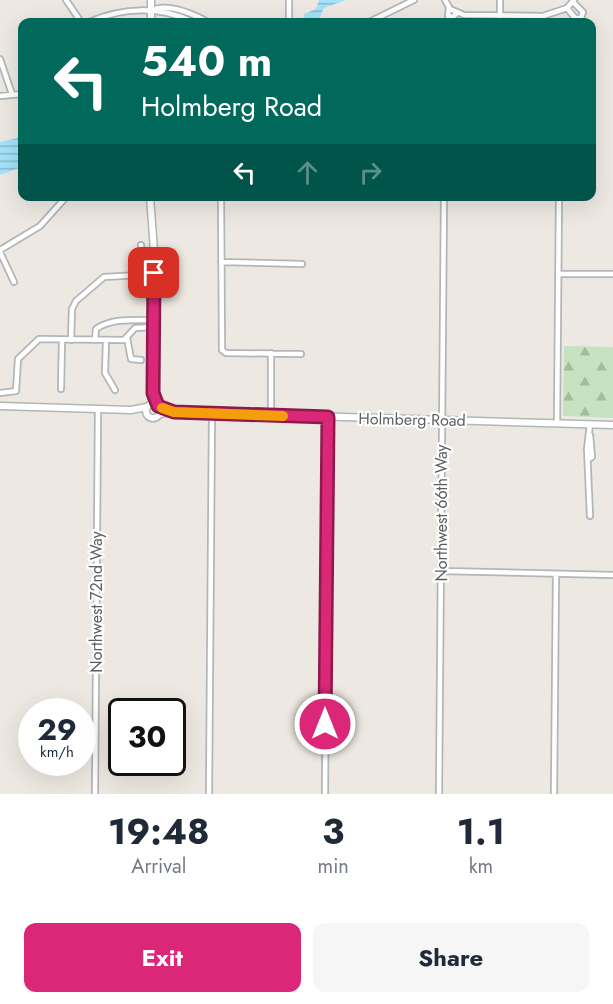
<!DOCTYPE html>
<html lang="en">
<head>
<meta charset="utf-8">
<style>
  :root { --surface:#fff; --page:#f6f6f7; --text:#1f2937; --muted:#747a83; --accent:#db2777 }
  body { margin:0; font-family:Jost,sans-serif; background:var(--page); color:var(--text); height:100vh; display:flex; flex-direction:column; font-size:22px; white-space:nowrap }
  * { box-sizing:border-box; margin:0 }
  p { font-size:20px; color:var(--muted) }
  .icon { flex:none; width:33px; height:33px; fill:none; stroke:currentColor; stroke-width:2; stroke-linecap:round; stroke-linejoin:round }
  .map { position:relative; height:794px; overflow:hidden }
  .panel { display:flex; flex-direction:column; background:var(--surface); flex:1 }
  .panel>* { flex:none }
  .guide { position:absolute; left:18px; top:18px; width:578px; height:183px; border-radius:12px; box-shadow:0 6px 24px #0002; background:#00695c; color:#fff; overflow:hidden }
  .speed { position:absolute; left:18px; top:698px; display:flex; gap:12px; font-size:30px; font-weight:700; text-align:center }
  .speed>* { display:grid; place-content:center; width:78px; height:78px; border-radius:50%; background:var(--surface); box-shadow:0 6px 24px #0002; line-height:1 }
  .speed small { font-size:15px; font-weight:400 }
  .speed .limit { border:3px solid #111; border-radius:9px; background:#fff; color:#111 }
  .pin { position:absolute; display:grid; place-items:center; width:51px; height:51px; color:#fff; margin:-26px; border-radius:12px; box-shadow:0 3px 9px #0006 }
  .me { position:absolute; width:66px; margin:-33px; rotate:0deg; stroke-linejoin:round; filter:drop-shadow(0 0 4px #0008) }
  .turn { display:flex; align-items:center; gap:21px; height:126px; padding:0 24px; font-size:27px }
  .turn .icon { width:78px; height:78px; stroke-width:2.5 }
  .turn b { display:block; font-size:42px; line-height:51px }
  .lanes { display:flex; align-items:center; height:57px; padding:0 24px; background:#0003; justify-content:center; gap:30px; direction:ltr }
  .lanes .off { opacity:.35 }
  .eta { display:flex; justify-content:space-evenly; align-items:center; height:102px; text-align:center }
  .eta b { font-size:36px; font-weight:700; line-height:42px }
  .action { display:flex; gap:12px; margin-top:auto; padding:12px 24px }
  .action a { flex:1; height:69px; border-radius:12px; background:var(--accent); color:#fff; font-size:24px; font-weight:700; line-height:69px; text-align:center }
  .action a+a { background:var(--page); color:var(--text) }
  .map>svg:first-child { display:block }
</style>
</head>
<body>
<div class="map">
<svg width="613" height="794" viewBox="0 0 613 794">
  <defs>
    <pattern id="forest-firs" width="22" height="20" patternUnits="userSpaceOnUse" patternTransform="scale(1.5)"><rect width="22" height="20" fill="#c5e3c0"/><path d="M5 1l3.5 6h-7zM16 11l3.5 6h-7z" fill="#a3bb9f"/></pattern>
    <pattern id="water-rules" width="6" height="5" patternUnits="userSpaceOnUse" patternTransform="scale(1.5)"><rect width="6" height="5" fill="#a5e2fa"/><path d="M0 2.5h6" fill="none" stroke="#89bace"/></pattern>
  </defs>
  <rect width="100%" height="100%" fill="#ede9e2"/>
  <!-- forest -->
  <path fill="url(#forest-firs)" d="M564 346 613 347V418L563 416Z"/>
  <!-- water -->
  <path fill="url(#water-rules)" d="M319 0H346L324 8 318 21H305L304 14 316 9Z
    M22 137V167L0 175V142Z"/>
  <g fill="none" stroke-linecap="round" stroke-linejoin="round">
    <!-- street casing -->
    <g stroke="#b3b6b9" stroke-width="8">
      <path id="street" d="M66 0 81 22
        M445 0 450 9 464 15 543 16 567 8 574 0
        M449 7 448 16 453 17 457 13
        M567 8 575 18H581L583 12 573 2
        M151 11C167 2 193 14 208 22
        M500 16V0
        M89 22C123 7 160 6 193 22
        M289 22V0
        M369 22 414 0
        M0 59 12 94
        M0 96 22 94
        M221 196 222 350 226 353 301 354
        M0 250 40 226 67 196
        M0 252 14 282
        M221 262 302 264
        M558 274H613
        M127 338 131 359 141 360
        M71 340 72 309 76 301 104 277 140 275 143 267 141 245
        M95 340 96 329C111 318 135 320 154 320
        M106 341 105 373 115 390
        M61 389 62 340
        M0 393 16 391 18 359 39 339 124 340 135 328 154 327
        M271 415V353
        M557 423 559 196
        M589 459 592 457 590 435
        M590 516 587 449 590 424
        M441 571 613 575
        M95 794 98 410
        M209 794 212 413
        M325 794 328 417
        M439 794 444 196
        M554 794 556 574"/>
    </g>
    <!-- secondary casing -->
    <g stroke="#b2b6b9" stroke-width="9">
      <path id="secondary" d="M151 22V0
        M150 196 154 251 153 393 157 405
        M146 411a7 7 0 1 1 14 0a7 7 0 1 1-14 0Z
        M0 406 131 410 147 407
        M159 414 174 412 613 425"/>
    </g>
    <!-- street -->
    <use href="#street" stroke="#fff" stroke-width="4.5"/>
    <!-- secondary -->
    <use href="#secondary" stroke="#fff" stroke-width="6"/>
  </g>
  <g fill="none" stroke-linecap="round" stroke-linejoin="round">
    <!-- route casing -->
    <g stroke="#8e194d" stroke-width="15">
      <path id="route" d="M154 273 153 393 158 406 174 412 328 417 325 724"/>
    </g>
    <!-- route -->
    <use href="#route" stroke="#db2777" stroke-width="10"/>
    <!-- slow -->
    <path stroke="#f59e0b" stroke-width="10" d="M162 408 174 412 283 416"/>
  </g>
  <g text-anchor="middle" stroke-width="4.5" stroke-linejoin="round" paint-order="stroke">
    <!-- street labels -->
    <g font-size="16" fill="#5b5f62" stroke="#fff">
      <text transform="translate(412 419) rotate(1)" y="6">Holmberg Road</text>
      <text transform="translate(441 513) rotate(-90)" y="6">Northwest 66th Way</text>
      <text transform="translate(96 602) rotate(-90)" y="6">Northwest 72nd Way</text>
    </g>
  </g>
</svg>
<div class="speed"><div>29<small>km/h</small></div><div class="limit">30</div></div>
<div class="pin" style="left:154px;top:273px;background:#d93025"><svg class="icon" aria-label="arrive" viewBox="0 0 24 24"><path d="M6 21V4h12l-3 4 3 4H6"/></svg></div>
<svg class="me" style="left:325px;top:724px" viewBox="-20 -20 40 40"><circle r="17" fill="#db2777" stroke="#fff" stroke-width="3"/><path d="M0-11L8 9 0 5-8 9z" fill="#fff"/></svg>
<div class="guide">
<div class="turn"><svg class="icon" aria-label="left" viewBox="0 0 24 24"><path d="M17 20v-9H6M10 6l-5 5 5 5"/></svg><div><b>540 m</b>Holmberg Road</div></div>
<div class="lanes"><svg class="icon" aria-label="left" viewBox="0 0 24 24"><path d="M17 20v-9H6M10 6l-5 5 5 5"/></svg><svg class="icon off" aria-label="ahead" viewBox="0 0 24 24"><path d="M12 20V5M6 11l6-6 6 6"/></svg><svg class="icon off" aria-label="right" viewBox="0 0 24 24"><path d="M7 20v-9h11M14 6l5 5-5 5"/></svg></div>
</div>
</div>
<section class="panel">
<div class="eta">
<div><b>19:48</b><p>Arrival</p></div>
<div><b>3</b><p>min</p></div>
<div><b>1.1</b><p>km</p></div>
</div>
<div class="action"><a>Exit</a><a>Share</a></div>
</section>
</body>
</html>
